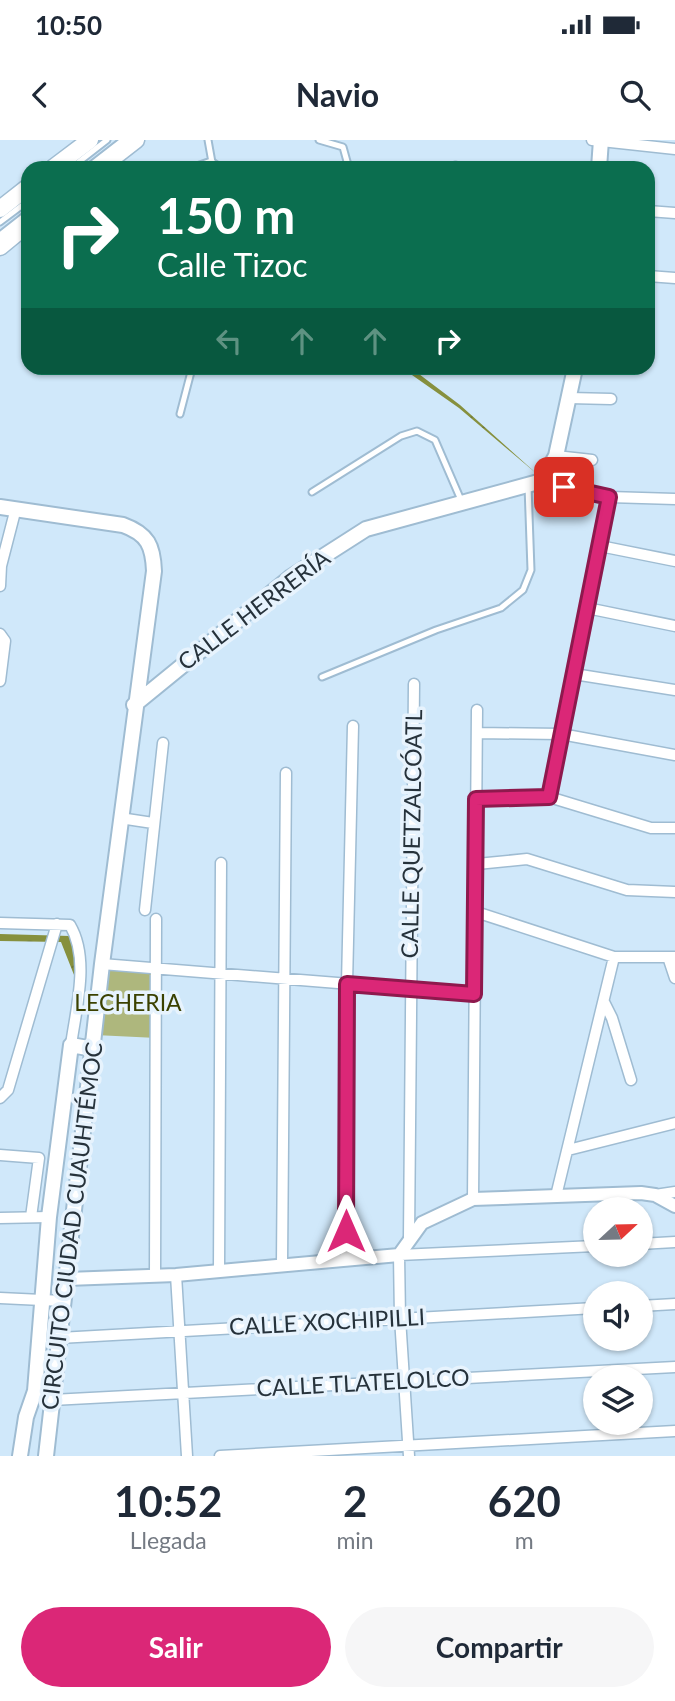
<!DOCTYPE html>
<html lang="es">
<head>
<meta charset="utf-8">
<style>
  :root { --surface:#fff; --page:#f6f6f7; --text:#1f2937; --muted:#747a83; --accent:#db2777 }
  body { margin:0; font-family:Lato,sans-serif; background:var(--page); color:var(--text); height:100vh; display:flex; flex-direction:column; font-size:26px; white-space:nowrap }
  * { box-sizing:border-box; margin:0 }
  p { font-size:23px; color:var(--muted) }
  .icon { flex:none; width:38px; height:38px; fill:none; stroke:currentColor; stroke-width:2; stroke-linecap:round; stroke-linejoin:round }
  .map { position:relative; height:1316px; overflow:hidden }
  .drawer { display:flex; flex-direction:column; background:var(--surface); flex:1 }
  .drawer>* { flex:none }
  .top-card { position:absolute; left:21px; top:21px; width:634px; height:214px; border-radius:21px; box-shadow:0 2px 5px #0004; background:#0b6e4f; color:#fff; overflow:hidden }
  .needle { width:46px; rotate:68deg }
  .buttons { position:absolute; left:583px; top:1057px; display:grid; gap:14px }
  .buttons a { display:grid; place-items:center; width:70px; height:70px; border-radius:50%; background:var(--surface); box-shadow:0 2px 5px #0004; font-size:35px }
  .pin { position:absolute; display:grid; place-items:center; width:60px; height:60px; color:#fff; margin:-30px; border-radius:14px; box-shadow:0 4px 10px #0006 }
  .me { position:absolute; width:77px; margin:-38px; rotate:0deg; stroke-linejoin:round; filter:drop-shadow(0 0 5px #0008) }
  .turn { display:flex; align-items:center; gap:24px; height:147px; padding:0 21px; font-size:32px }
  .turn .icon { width:91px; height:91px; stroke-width:2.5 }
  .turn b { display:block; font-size:49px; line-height:60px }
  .lanes { display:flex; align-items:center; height:66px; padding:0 21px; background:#0003; justify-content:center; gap:35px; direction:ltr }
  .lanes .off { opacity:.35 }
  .eta { display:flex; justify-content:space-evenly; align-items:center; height:119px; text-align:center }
  .eta b { font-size:42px; font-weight:700; line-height:49px }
  .cta { display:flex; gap:14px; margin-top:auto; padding:14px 21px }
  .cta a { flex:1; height:80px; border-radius:42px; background:var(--accent); color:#fff; font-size:28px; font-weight:700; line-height:80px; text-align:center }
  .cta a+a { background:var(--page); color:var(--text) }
  .status { display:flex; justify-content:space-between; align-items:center; height:49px; padding:0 35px; background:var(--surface); direction:ltr }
  .status svg { height:19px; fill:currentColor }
  header { display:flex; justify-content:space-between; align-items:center; height:91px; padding:0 21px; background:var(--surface); font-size:32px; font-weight:700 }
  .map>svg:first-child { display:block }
</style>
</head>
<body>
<div class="status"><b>10:50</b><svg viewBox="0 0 49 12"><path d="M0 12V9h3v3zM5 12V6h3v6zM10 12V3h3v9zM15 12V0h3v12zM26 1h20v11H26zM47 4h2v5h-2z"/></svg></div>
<header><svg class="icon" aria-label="back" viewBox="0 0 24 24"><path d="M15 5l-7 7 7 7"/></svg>Navio<svg class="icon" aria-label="search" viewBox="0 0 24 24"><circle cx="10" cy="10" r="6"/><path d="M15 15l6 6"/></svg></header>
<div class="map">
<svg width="675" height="1316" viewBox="0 0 675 1316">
  <defs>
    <pattern id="water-ripples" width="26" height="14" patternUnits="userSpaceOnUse" patternTransform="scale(1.75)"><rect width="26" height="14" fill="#86903e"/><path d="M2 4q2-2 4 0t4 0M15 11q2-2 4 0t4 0" fill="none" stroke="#6d7635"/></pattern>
  </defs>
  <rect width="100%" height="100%" fill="#d0e8fa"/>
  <!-- green -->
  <path fill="#aeb77d" d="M104 827 156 830 157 898 95 895Z"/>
  <!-- water -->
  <path fill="url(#water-ripples)" d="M402 228H411L460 265 537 334 459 268Z
    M0 794 70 796 79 833 76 840 61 802 0 801Z"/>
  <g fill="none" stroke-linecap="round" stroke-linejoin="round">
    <!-- service casing -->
    <g stroke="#9fbcd2" stroke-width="9">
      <path id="service" d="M208 0 213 28
        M319 0 343 7 348 25 374 28
        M71 28 107 0
        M87 28 123 0
        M191 28 211 21 221 28
        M443 28 456 25
        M0 82 28 61
        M0 95 28 73
        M180 274 192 228
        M312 352 401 296 417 291 435 300 461 360
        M322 537 436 490 501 468 523 450 531 430 528 346"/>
    </g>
    <!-- minor casing -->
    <g stroke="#9fbcd2" stroke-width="13">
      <path id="minor" d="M592 0 675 9
        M648 71 675 73
        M648 136 675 138
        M569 258 611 259
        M556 316 592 320
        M542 341 609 357 675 359
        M600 406 675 421
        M0 446 1 426 16 368
        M587 468 675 486
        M0 494 5 501 0 541
        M574 534 675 550
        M477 593 561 594 675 615
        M549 657 609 357
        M476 659 549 657 651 688H675
        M120 678 153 683
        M477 724 527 719 627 750 675 752
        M145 770 163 603
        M476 772 614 817H675
        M0 783 70 785C90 819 76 868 71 905
        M668 817 675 838
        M102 824 474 854
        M604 862 612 878 631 940
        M0 958 8 950 57 784
        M568 1010 675 983
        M0 1015 39 1018 31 1077
        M655 1055 675 1052
        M556 1056 614 817
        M473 1059 477 570
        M0 1078 49 1077
        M409 1097 414 544
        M640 1104 675 1102
        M346 1119 347 844 353 586
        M282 1124 286 633
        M219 1129 221 723
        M155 1135 156 779
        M176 1135 187 1316
        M0 1158 63 1161
        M640 1166 675 1164
        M59 1198 595 1168
        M52 1260 675 1227
        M220 1316 675 1291
        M409 1316 400 1178 399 1115 595 1106"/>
    </g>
    <!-- tertiary casing -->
    <g stroke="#9fbcd2" stroke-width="16">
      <path id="tertiary" d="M67 1139 176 1135 399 1115 422 1083 473 1059 641 1053 655 1055 675 1066"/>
    </g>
    <!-- secondary casing -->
    <g stroke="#9fbcd2" stroke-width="18">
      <path id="secondary" d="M599 28 601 0
        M0 367 123 385C148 394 153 406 154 431L102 824 46 1316
        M134 565 291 437 366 389 542 341 556 316 575 228
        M20 1316 26 1277 35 1251 49 1077 71 905 93 909"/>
    </g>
    <!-- primary casing -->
    <g stroke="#9fbcd2" stroke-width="19">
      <path id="primary" d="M53 28 90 0
        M100 28 136 0
        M0 69 28 47
        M0 107 28 84"/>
    </g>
    <!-- service -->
    <use href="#service" stroke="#fff" stroke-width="5"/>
    <!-- minor -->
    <use href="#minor" stroke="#fff" stroke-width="10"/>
    <!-- tertiary -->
    <use href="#tertiary" stroke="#fff" stroke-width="12"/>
    <!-- secondary -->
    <use href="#secondary" stroke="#fff" stroke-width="14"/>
    <!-- primary -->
    <use href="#primary" stroke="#fff" stroke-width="16"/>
  </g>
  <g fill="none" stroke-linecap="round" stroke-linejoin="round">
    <!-- route casing -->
    <g stroke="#8e194d" stroke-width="18">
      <path id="route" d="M346 1091 347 844 474 854 476 659 549 657 609 357 564 347"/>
    </g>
    <!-- route -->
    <use href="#route" stroke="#db2777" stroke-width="12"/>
  </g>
  <g text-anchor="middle" stroke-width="7" stroke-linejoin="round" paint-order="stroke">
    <!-- street labels -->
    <g font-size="23" fill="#26323b" stroke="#e7f3fd">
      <text transform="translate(254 470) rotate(-37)" y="8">CALLE HERRERÍA</text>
      <text transform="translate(412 694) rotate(-89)" y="8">CALLE QUETZALCÓATL</text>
      <text transform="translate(72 1086) rotate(-83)" y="8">CIRCUITO CIUDAD CUAUHTÉMOC</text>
      <text transform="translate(327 1182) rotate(-3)" y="8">CALLE XOCHIPILLI</text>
      <text transform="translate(363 1243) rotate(-3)" y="8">CALLE TLATELOLCO</text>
    </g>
    <!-- park labels -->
    <g font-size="23" fill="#3b4100" stroke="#e7f3fd">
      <text x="128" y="871">LECHERIA</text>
    </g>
  </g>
</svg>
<div class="buttons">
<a><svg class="needle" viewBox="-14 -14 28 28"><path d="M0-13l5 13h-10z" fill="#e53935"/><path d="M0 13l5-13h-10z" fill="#747a83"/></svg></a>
<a><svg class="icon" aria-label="sound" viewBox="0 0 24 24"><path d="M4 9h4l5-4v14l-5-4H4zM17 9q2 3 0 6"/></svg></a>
<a><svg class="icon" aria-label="layers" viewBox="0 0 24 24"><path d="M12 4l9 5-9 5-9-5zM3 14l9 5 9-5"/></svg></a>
</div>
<div class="pin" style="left:564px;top:347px;background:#d93025"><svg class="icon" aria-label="arrive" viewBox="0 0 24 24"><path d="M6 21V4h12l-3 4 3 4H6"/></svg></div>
<svg class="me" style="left:346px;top:1091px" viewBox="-20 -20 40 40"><path d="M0-17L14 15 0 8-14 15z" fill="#db2777" stroke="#fff" stroke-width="4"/></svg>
<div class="top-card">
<div class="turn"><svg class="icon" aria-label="right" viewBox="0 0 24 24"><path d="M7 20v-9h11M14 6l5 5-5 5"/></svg><div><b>150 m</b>Calle Tizoc</div></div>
<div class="lanes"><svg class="icon off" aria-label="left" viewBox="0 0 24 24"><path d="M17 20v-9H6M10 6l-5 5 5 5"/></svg><svg class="icon off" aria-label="ahead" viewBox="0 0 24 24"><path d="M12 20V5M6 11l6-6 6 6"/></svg><svg class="icon off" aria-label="ahead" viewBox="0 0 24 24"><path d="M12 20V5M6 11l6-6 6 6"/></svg><svg class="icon" aria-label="right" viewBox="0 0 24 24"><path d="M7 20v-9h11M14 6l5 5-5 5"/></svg></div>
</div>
</div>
<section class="drawer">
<div class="eta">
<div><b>10:52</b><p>Llegada</p></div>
<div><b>2</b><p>min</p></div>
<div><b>620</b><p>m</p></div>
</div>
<div class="cta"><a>Salir</a><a>Compartir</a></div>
</section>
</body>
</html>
